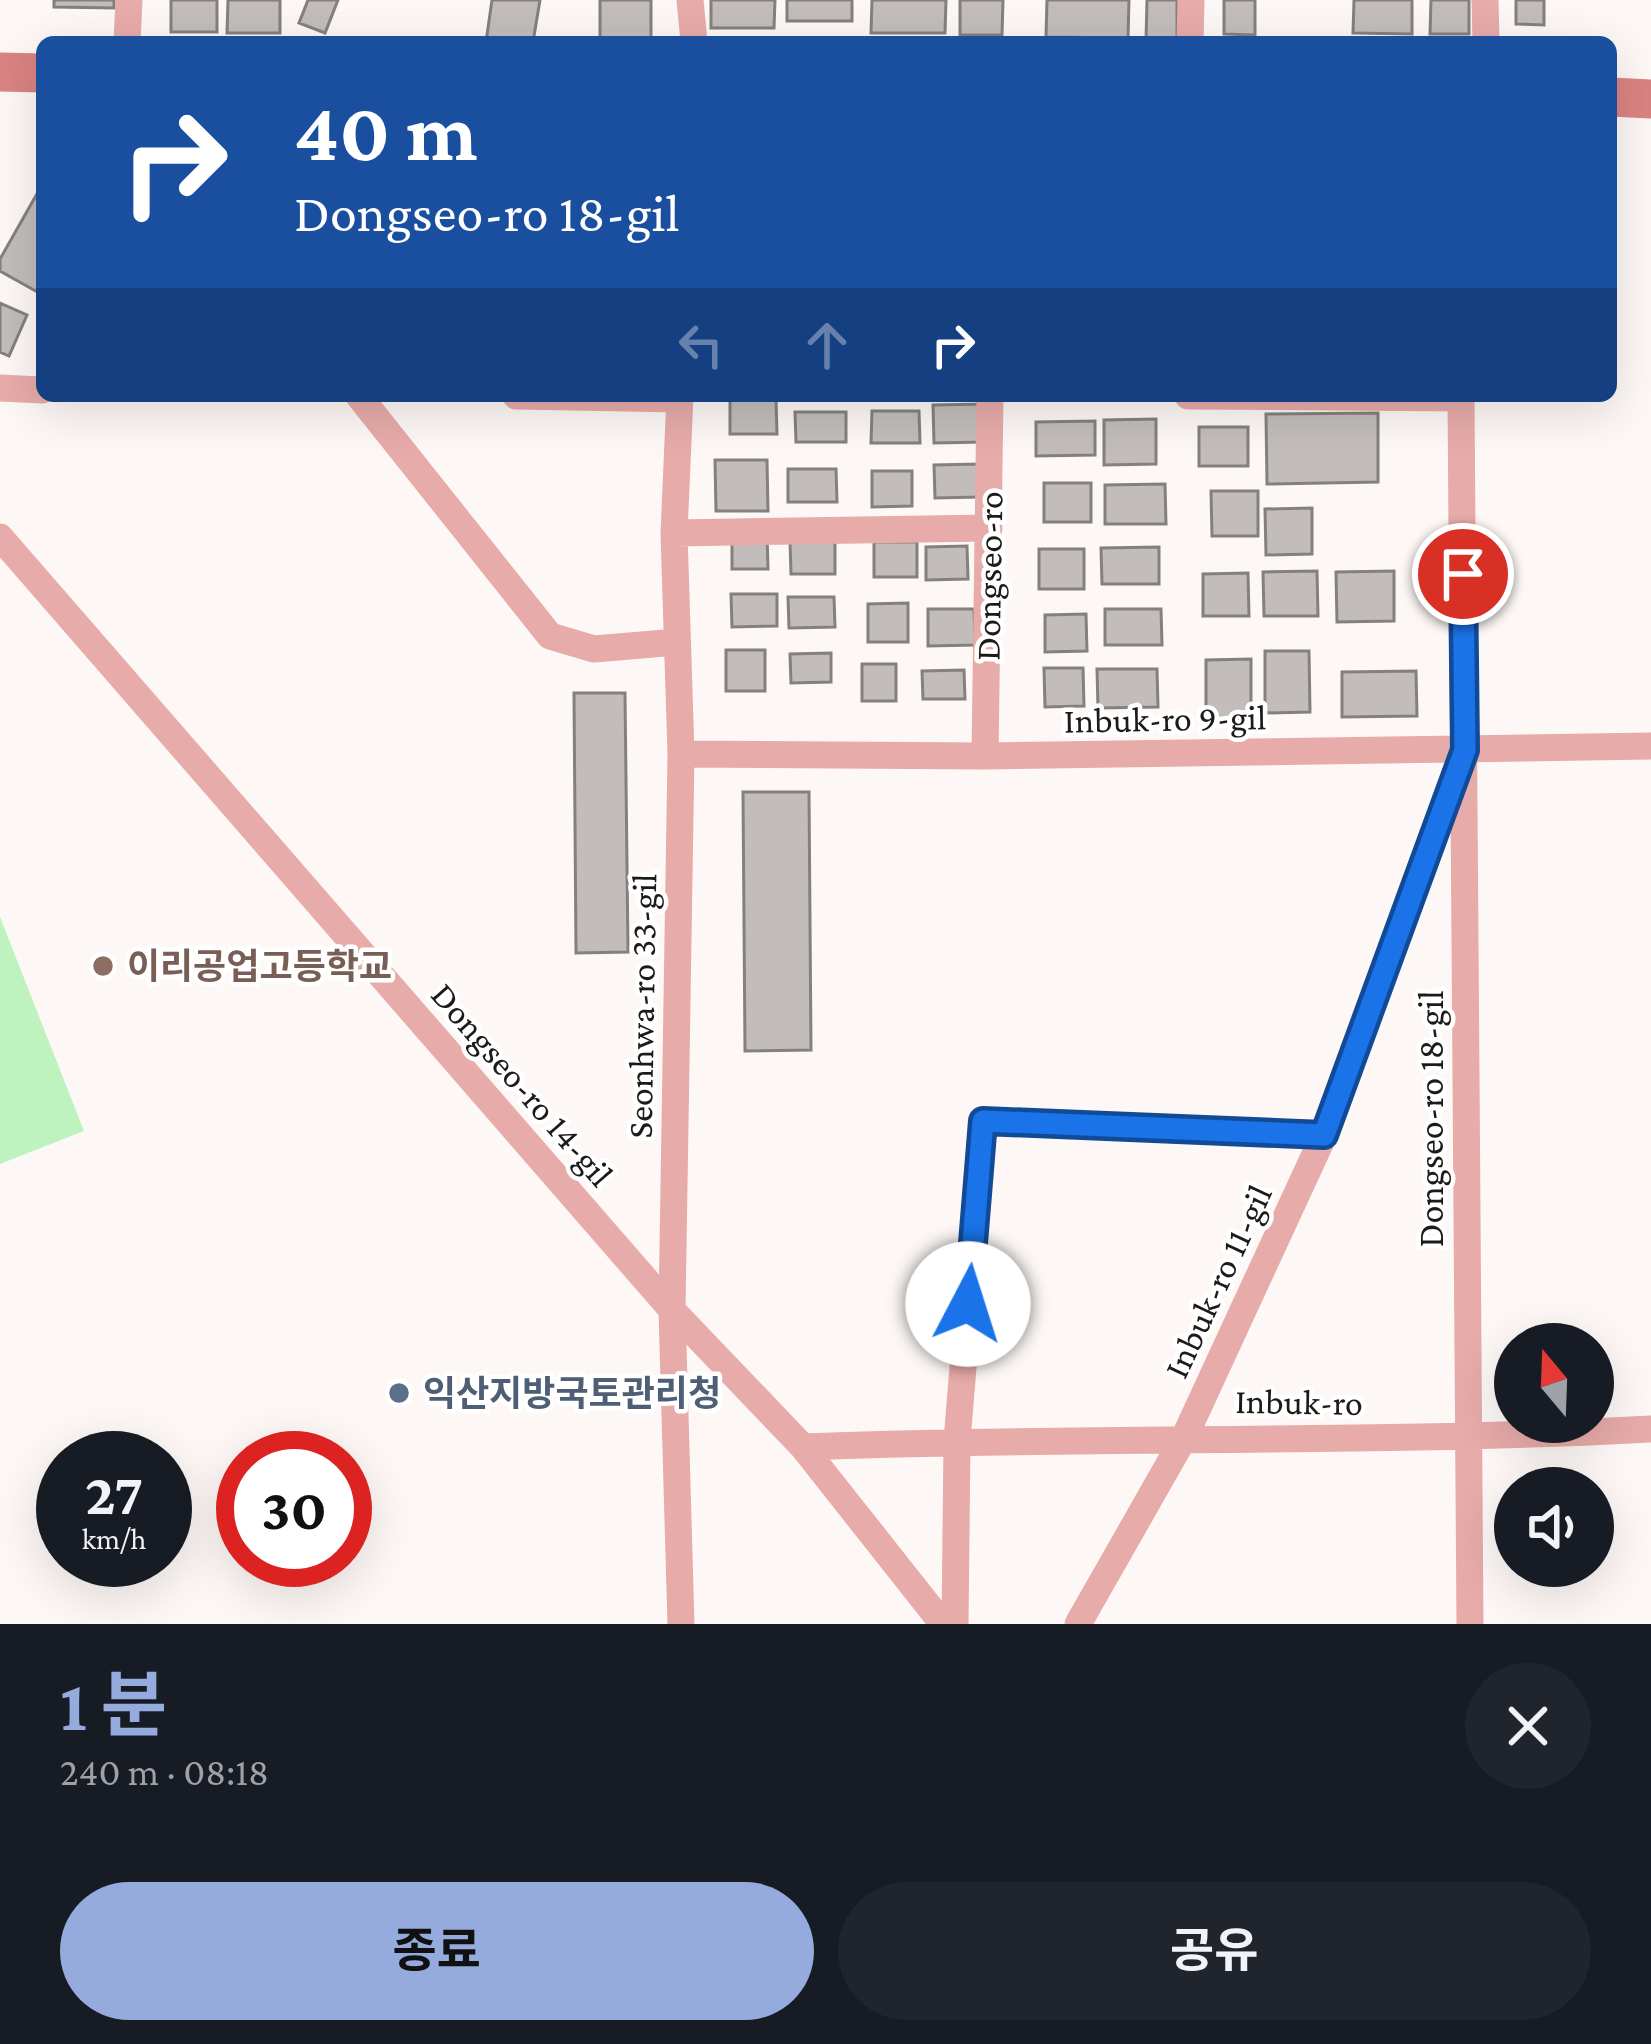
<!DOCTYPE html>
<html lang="ko">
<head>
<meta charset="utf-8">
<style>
  :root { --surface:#171b24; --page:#20242c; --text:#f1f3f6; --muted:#9ea1a6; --accent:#95aadd }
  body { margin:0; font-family:"Crimson Pro","Noto Sans KR",serif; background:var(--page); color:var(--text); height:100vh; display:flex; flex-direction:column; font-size:45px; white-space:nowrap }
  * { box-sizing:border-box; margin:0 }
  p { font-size:39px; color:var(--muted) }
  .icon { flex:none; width:66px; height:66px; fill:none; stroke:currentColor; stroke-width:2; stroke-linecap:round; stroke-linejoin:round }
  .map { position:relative; height:1624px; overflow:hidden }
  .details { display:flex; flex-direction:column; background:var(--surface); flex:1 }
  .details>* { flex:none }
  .top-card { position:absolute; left:36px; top:36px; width:1581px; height:366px; border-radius:18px; box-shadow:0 12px 48px #0002; background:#1a4fa0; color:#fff; overflow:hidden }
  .needle { width:78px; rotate:341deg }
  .fabs { position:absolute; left:1494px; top:1323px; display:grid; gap:24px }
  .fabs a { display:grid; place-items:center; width:120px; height:120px; border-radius:50%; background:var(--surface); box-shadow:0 12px 48px #0002; font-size:60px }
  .speed { position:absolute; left:36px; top:1431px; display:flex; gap:24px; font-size:60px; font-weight:700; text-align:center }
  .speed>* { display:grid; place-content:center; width:156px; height:156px; border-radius:50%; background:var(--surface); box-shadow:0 12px 48px #0002; line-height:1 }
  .speed small { font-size:30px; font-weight:400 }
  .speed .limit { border:18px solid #d22; background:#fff; color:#111 }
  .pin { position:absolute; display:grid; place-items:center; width:102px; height:102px; color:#fff; margin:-51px; border:6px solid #fff; border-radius:50%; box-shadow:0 3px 12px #0007 }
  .me { position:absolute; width:132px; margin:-66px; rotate:5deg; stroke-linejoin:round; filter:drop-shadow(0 0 9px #0008) }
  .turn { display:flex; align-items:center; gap:42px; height:252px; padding:0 60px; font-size:54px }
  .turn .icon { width:156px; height:156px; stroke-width:2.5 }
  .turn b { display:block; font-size:84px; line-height:102px }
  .lanes { display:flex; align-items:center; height:114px; padding:0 60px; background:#0003; justify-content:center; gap:60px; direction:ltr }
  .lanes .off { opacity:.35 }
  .round { display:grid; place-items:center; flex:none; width:126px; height:126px; border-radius:63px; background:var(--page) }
  .summary { display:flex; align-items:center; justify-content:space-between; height:204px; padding:0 60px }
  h1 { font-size:72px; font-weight:700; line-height:90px; color:var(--accent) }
  .action { display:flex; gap:24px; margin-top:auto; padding:24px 60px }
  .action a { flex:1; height:138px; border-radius:72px; background:var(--accent); color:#111; font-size:48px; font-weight:700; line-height:138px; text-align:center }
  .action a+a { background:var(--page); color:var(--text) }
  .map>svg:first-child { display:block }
</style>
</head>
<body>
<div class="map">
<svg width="1651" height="1624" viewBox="0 0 1651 1624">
  <rect width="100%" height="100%" fill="#fdf8f6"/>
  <!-- green -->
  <path fill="#bef3bf" d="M0 917 84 1131 0 1164Z"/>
  <!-- building -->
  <path fill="#c2bdbb" stroke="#84807e" stroke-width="3" d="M54 0H114V8L54 7Z
    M171 0H217V32H171Z
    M228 0H280V33H227Z
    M308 0H338L325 33 299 23Z
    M492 0H540L533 42H486Z
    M600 0H651V42H600Z
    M711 0H775L774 28H711Z
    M787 0H852V21H787Z
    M872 0H946L945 33H871Z
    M960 0H1003L1002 35H960Z
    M1047 0H1129L1128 38 1046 37Z
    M1147 0H1177V42H1146Z
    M1224 0H1255V35L1224 34Z
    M1354 0H1412V34L1353 33Z
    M1431 0H1469V34H1430Z
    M1516 0H1544V25L1516 24Z
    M42 185V292L41 294 0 271V259Z
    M0 303 27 315 9 356 0 352Z
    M776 399 777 434H730V400Z
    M984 404V442L934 443 933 405Z
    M872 411H919L920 443H871Z
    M795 412H846V442H796Z
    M1378 413V482L1267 484 1266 414Z
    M1156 419V464L1104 465V420Z
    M1095 421V455L1036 456V422Z
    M1199 427H1248V466H1199Z
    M715 460H767L768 511H716Z
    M979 464V497L935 498 934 465Z
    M788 469H836L837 502H788Z
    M872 471H912V506L872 507Z
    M1044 483H1091V522H1044Z
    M1165 484 1166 524H1105V485Z
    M1211 491H1258V536H1212Z
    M1312 508V554L1266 555 1265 509Z
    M767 532 768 569H732V533Z
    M835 540V574H791L790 541Z
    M874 542H917V577H874Z
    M967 546 968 579 926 580V547Z
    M1159 547V584H1102L1101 548Z
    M1039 549H1084V589H1039Z
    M1317 571 1318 616H1264L1263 572Z
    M1394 571V621L1337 622 1336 572Z
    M1248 573 1249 616H1203V574Z
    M731 594H777V626L732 627Z
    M788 597H834L835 627 789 628Z
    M908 603V642H868V604Z
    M928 609H974L975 645 928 646Z
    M1105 609H1161L1162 645H1105Z
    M1086 614 1087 651 1045 652V615Z
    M726 650H765V691H726Z
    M1265 651H1309L1310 712 1265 713Z
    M831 653V682L791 683 790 654Z
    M1251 659V718L1206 719V660Z
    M862 664H896V701H862Z
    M1044 668H1083L1084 706 1045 707Z
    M1097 669H1157L1158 707 1098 708Z
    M964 670 965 699H923L922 671Z
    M1416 671 1417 716 1342 717V672Z
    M574 693H625L628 952 576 953Z
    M743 792H809L811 1050 745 1051Z"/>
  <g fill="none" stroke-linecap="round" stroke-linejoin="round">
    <!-- street -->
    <path stroke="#e7aba9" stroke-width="27" d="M690 0 694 42
      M1485 0 1486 42
      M127 42 129 0
      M1190 42 1191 0
      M0 388 42 390
      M359 396 550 636 594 649 677 642
      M516 396 680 399
      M680 396 674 533 681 754 672 1310 681 1624
      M1188 396 1461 398
      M1461 396 1470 1624
      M674 533 989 528
      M0 537 672 1310 803 1447 943 1624
      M681 754 985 756 1651 746
      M985 756 990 396
      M803 1447C1086 1436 1369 1444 1651 1429
      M955 1624 957 1441 983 1121 1324 1135
      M1078 1624 1185 1436 1324 1135 1458 769"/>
    <!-- secondary -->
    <path stroke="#da8382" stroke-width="39" d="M0 72 42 73
      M1611 97 1651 99"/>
  </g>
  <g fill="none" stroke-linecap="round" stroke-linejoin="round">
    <!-- route casing -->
    <g stroke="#114b97" stroke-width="30">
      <path id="route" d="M968 1304 983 1121 1324 1135 1465 750 1463 574"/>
    </g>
    <!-- route -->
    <use href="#route" stroke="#1a73e8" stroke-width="21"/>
  </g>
  <!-- markers -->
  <circle fill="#8d6e63" stroke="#fff" stroke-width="4.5" cx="103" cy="966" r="12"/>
  <circle fill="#5c6f8a" stroke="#fff" stroke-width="4.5" cx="399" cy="1393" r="12"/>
  <g text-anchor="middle" stroke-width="9" stroke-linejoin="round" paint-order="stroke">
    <!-- street labels -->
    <g font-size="36" fill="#1d1b1a" stroke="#fff">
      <text transform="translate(988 576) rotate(-89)" y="13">Dongseo-ro</text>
      <text transform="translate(1165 718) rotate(-1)" y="13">Inbuk-ro 9-gil</text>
      <text transform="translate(641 1006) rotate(-89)" y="13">Seonhwa-ro 33-gil</text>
      <text transform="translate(523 1084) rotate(49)" y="13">Dongseo-ro 14-gil</text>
      <text transform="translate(1430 1119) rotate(-90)" y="13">Dongseo-ro 18-gil</text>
      <text transform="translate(1217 1281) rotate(-65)" y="13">Inbuk-ro 11-gil</text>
      <text transform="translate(1299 1401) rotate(1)" y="13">Inbuk-ro</text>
    </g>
    <!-- education labels -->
    <g font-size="36" font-weight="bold" fill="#785e54" stroke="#fff" text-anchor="start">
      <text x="127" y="979">이리공업고등학교</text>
    </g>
    <!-- service labels -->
    <g font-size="36" font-weight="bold" fill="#4e5e75" stroke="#fff" text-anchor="start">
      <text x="423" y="1406">익산지방국토관리청</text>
    </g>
  </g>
</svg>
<div class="fabs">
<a><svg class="needle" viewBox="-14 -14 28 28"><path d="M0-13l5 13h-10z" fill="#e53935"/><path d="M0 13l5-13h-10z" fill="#9ea1a6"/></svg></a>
<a><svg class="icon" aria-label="sound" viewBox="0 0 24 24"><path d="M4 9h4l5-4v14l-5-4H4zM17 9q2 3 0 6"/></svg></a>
</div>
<div class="speed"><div>27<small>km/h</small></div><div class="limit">30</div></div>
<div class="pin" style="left:1463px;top:574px;background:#d93025"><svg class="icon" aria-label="arrive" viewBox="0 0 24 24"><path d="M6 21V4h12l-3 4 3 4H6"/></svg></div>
<svg class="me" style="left:968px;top:1304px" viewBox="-20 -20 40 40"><circle r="19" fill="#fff"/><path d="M0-13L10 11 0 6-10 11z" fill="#1a73e8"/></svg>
<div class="top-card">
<div class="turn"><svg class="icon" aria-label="right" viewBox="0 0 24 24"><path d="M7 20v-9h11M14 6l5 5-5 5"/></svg><div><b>40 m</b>Dongseo-ro 18-gil</div></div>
<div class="lanes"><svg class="icon off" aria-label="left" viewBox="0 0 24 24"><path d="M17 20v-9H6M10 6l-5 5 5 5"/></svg><svg class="icon off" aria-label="ahead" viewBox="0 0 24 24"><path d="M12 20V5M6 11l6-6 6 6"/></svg><svg class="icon" aria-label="right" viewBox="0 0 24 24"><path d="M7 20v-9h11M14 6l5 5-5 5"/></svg></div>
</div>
</div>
<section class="details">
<div class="summary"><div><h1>1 분</h1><p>240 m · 08:18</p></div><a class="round"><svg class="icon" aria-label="close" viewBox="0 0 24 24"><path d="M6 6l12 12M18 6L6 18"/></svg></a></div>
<div class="action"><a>종료</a><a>공유</a></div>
</section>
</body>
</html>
